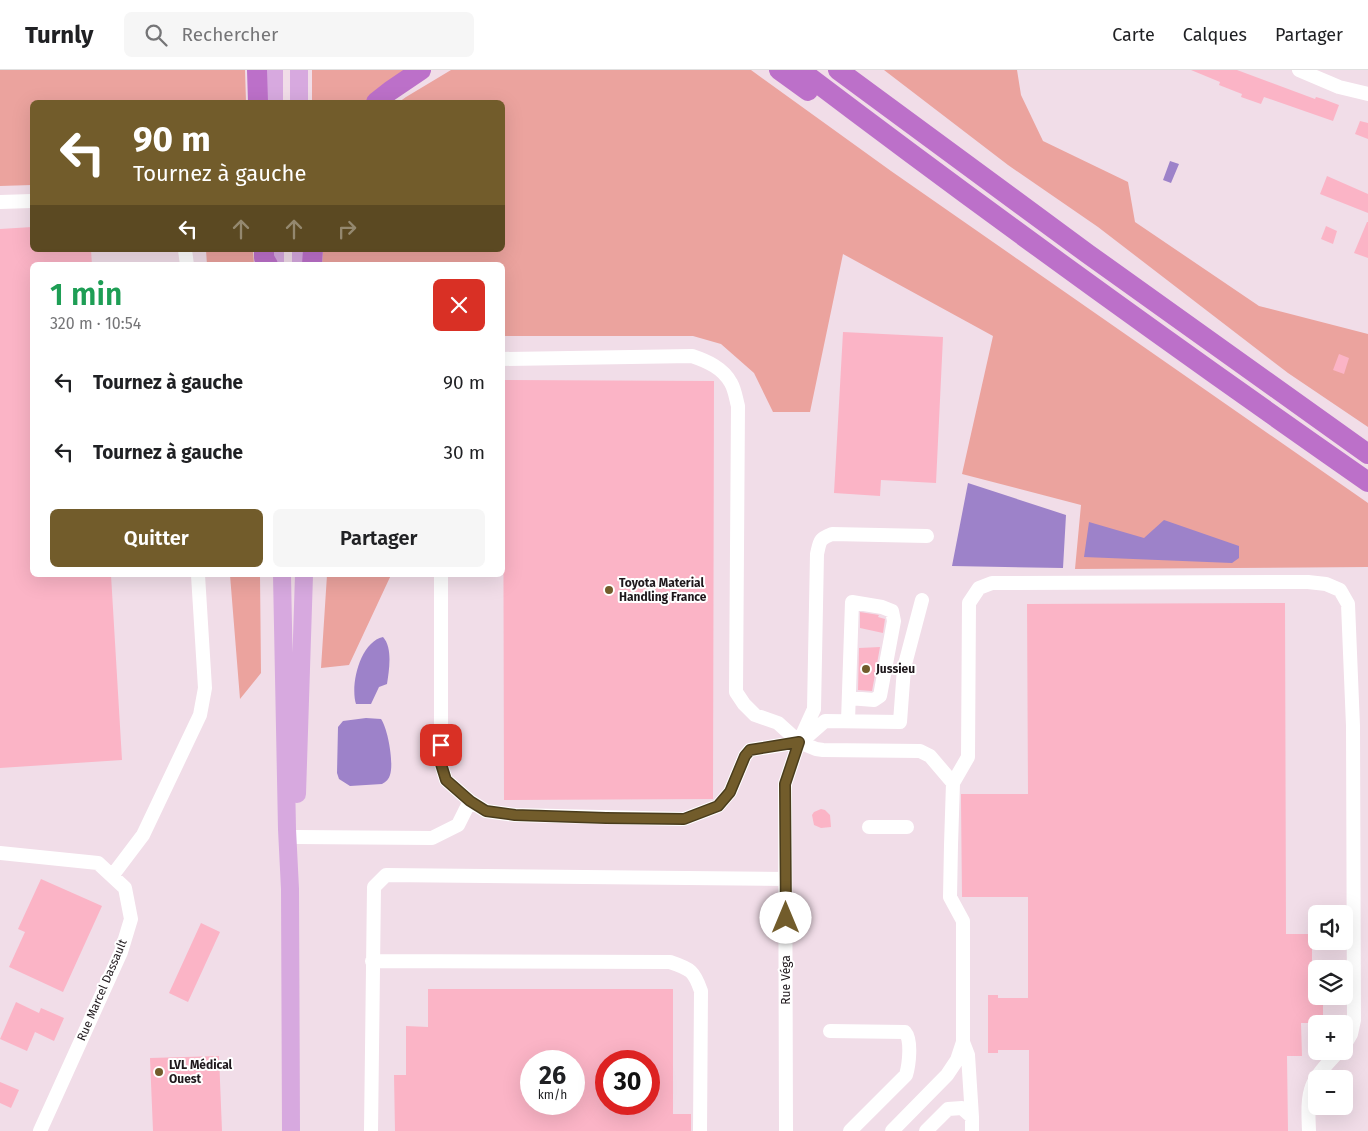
<!DOCTYPE html>
<html lang="fr">
<head>
<meta charset="utf-8">
<style>
  :root { --surface:#fff; --page:#f6f6f6; --text:#202124; --muted:#757577; --line:#e0e0e0; --accent:#725c2b }
  body { margin:0; font-family:"Fira Sans",sans-serif; background:var(--page); color:var(--text); height:100vh; display:flex; flex-direction:column; font-size:19px; white-space:nowrap }
  * { box-sizing:border-box; margin:0 }
  p { font-size:16px; color:var(--muted) }
  .icon { flex:none; width:28px; height:28px; fill:none; stroke:currentColor; stroke-width:2; stroke-linecap:round; stroke-linejoin:round }
  .map { position:relative; flex:1; overflow:hidden }
  .panel { position:absolute; left:30px; top:192px; width:475px; height:315px; display:flex; flex-direction:column; background:var(--surface); border-radius:8px; box-shadow:0 5px 20px #0002 }
  .panel>* { flex:none }
  .top-card { position:absolute; left:30px; top:30px; width:475px; height:152px; border-radius:8px; box-shadow:0 5px 20px #0002; background:#725c2b; color:#fff; overflow:hidden }
  .controls { position:absolute; left:1308px; top:835px; display:grid; gap:10px }
  .controls a { display:grid; place-items:center; width:45px; height:45px; border-radius:8px; background:var(--surface); box-shadow:0 5px 20px #0002; font-size:25px }
  .speed { position:absolute; left:520px; top:980px; display:flex; gap:10px; font-size:25px; font-weight:700; text-align:center }
  .speed>* { display:grid; place-content:center; width:65px; height:65px; border-radius:50%; background:var(--surface); box-shadow:0 5px 20px #0002; line-height:1 }
  .speed small { font-size:12px; font-weight:400 }
  .speed .limit { border:8px solid #d22; background:#fff; color:#111 }
  .pin { position:absolute; display:grid; place-items:center; width:42px; height:42px; color:#fff; margin:-21px; border-radius:10px; box-shadow:0 2px 8px #0006 }
  .me { position:absolute; width:55px; margin:-28px; rotate:0deg; stroke-linejoin:round; filter:drop-shadow(0 0 4px #0008) }
  .turn { display:flex; align-items:center; gap:18px; height:105px; padding:0 20px; font-size:22px }
  .turn .icon { width:65px; height:65px; stroke-width:2.5 }
  .turn b { display:block; font-size:35px; line-height:42px }
  .lanes { display:flex; align-items:center; height:48px; padding:0 20px; background:#0003; justify-content:center; gap:25px; direction:ltr }
  .lanes .off { opacity:.35 }
  .round { display:grid; place-items:center; flex:none; width:52px; height:52px; border-radius:8px; background:var(--page) }
  .summary { display:flex; align-items:center; justify-content:space-between; height:85px; padding:0 20px }
  h1 { font-size:30px; font-weight:600; line-height:38px; color:#1e9e55 }
  .primary-button { display:flex; gap:10px; margin-top:auto; padding:10px 20px }
  .primary-button a { flex:1; height:58px; border-radius:8px; background:var(--accent); color:#fff; font-size:20px; font-weight:600; line-height:58px; text-align:center }
  .primary-button a+a { background:var(--page); color:var(--text) }
  ul { padding:0; list-style:none }
  li { display:flex; align-items:center; gap:15px; height:70px; padding:0 20px }
  li div { flex:1 }
  li b { display:block; font-size:19px }
  li em { font-style:normal }
  header { display:flex; align-items:center; gap:30px; box-sizing:border-box; height:70px; padding:0 25px; background:var(--surface); border-bottom:1px solid var(--line) }
  header strong { font-size:24px }
  nav { display:flex; gap:28px; margin-inline-start:auto; font-size:18px }
  .search { width:350px; height:45px; background:var(--page); display:flex; align-items:center; gap:12px; box-sizing:border-box; padding:0 18px; border-radius:8px; color:var(--muted); font-size:19px }
  .map>svg:first-child { display:block }
</style>
</head>
<body>
<header>
<strong>Turnly</strong>
<div class="search"><svg class="icon" aria-label="search" viewBox="0 0 24 24"><circle cx="10" cy="10" r="6"/><path d="M15 15l6 6"/></svg>Rechercher</div>
<nav><a>Carte</a><a>Calques</a><a>Partager</a></nav>
</header>
<div class="map">
<svg width="1368" height="1061" viewBox="0 0 1368 1061">
  <rect width="100%" height="100%" fill="#f1dde8"/>
  <!-- green -->
  <path fill="#eba39e" d="M0 0H245L246 32H32V115L0 116Z
    M312 0H411L386 15 366 32H312Z
    M451 0H751L891 101 1368 433V497L1075 499 1081 435 962 404 993 266 843 184 810 342H773L754 303 721 274 693 266H503L502 195H322L323 180H502V32H399L406 27Z
    M884 0H1017L1021 25 1043 71 1128 112 1135 152 1259 236 1368 264V357L1288 303 1098 157 1008 95Z
    M206 180H253L254 195H207Z
    M230 505H260L261 603 240 629Z
    M327 505H391L349 595 321 598Z"/>
  <!-- water -->
  <path fill="#9d82c9" d="M1170 91 1179 94 1171 113 1163 110Z
    M968 413 1066 445 1063 498 952 496Z
    M1164 450 1239 476V488L1232 493 1084 487 1089 452 1144 468Z
    M383 567C393 578 389 600 387 614L379 617 371 634H356C350 615 360 572 383 567Z
    M366 648 381 649C388 659 394 693 390 705 389 709 386 712 382 714L350 716 339 709 337 703 338 657 343 651Z"/>
  <!-- building -->
  <path fill="#fbb4c6" fill-rule="evenodd" d="M1191 0H1237L1315 29 1316 27 1323 29 1339 35 1333 51 1264 27 1261 34 1241 27 1242 24 1219 15 1220 12Z
    M1360 51 1368 53V69L1355 64Z
    M1327 106 1368 124V143L1320 124Z
    M1367 152H1368V188L1354 183Z
    M1326 156 1337 161 1333 174 1321 169Z
    M32 157V180H91L92 195H32V505H111L122 690 0 698V159Z
    M843 262 943 267 936 413 881 410 880 426 834 423Z
    M1339 284 1349 288 1344 304 1333 300Z
    M503 310 714 311 713 729 504 730Z
    M1285 533 1286 864H1312V919H1316V926H1323V953H1301L1302 986H1287L1288 1061H1029V980H998V983H988V925H998V928H1028V827H962L961 732V724H1028L1027 534Z
    M860 542 879 545 878 547 885 549 883 563 860 558Z
    M880 577 872 621 858 620 859 578Z
    M821 739 825 740 830 745 831 757 821 758 814 755 812 745 814 742Z
    M41 809 102 836 63 922 9 897 25 862 18 859Z
    M201 853 220 862 188 932 169 923Z
    M428 919H673V1044H691V1061H395L394 1005H406V956L428 957ZM531 991H574V1034H531ZM606 991H649V1034H606Z
    M16 932 39 943 41 938 64 948 54 971 35 962 27 981 0 969Z
    M219 986 222 1061H153L150 988Z
    M0 1012 19 1020 11 1038 0 1033Z"/>
  <g fill="none" stroke-linecap="round" stroke-linejoin="round">
    <!-- minor -->
    <path stroke="#fff" stroke-width="14" d="M1299 0 1339 17 1368 24
      M0 132 32 131
      M185 180 187 195
      M502 289 692 286C707 291 723 298 731 313 735 320 736 329 738 336L736 622 744 634 755 645 778 653 799 672 816 679 823 680 920 681 930 686 953 713
      M441 505V694L446 710 470 731 486 741 515 745 684 749 718 736 730 722 745 686 750 680 799 672
      M848 651 852 532 882 537 892 541 894 551 880 626 874 630 849 628
      M801 672 825 651 900 652 904 598 922 530
      M869 757H907
      M296 767 432 768 458 755 470 731
      M0 783 98 793 125 818 131 849 121 882 40 1061
      M112 806 143 765 200 645 205 618 198 505
      M372 891 670 892C691 899 694 901 701 921L700 1061
      M830 961 905 962C912 970 909 995 906 1005L850 1061
      M963 972 968 985 972 1047
      M371 1061 374 817 386 805 785 809
      M786 1061 785 714 799 672 814 639 817 484C820 471 819 469 832 464L927 466
      M892 1061 947 1005 957 990 963 972V851L950 827 951 775 953 713 968 687 969 533 979 518 992 513 1308 512 1326 514 1340 520 1348 534 1353 656 1354 950 1351 964 1344 976
      M926 1061 948 1039 962 1038 972 1047V1061
      M1309 1061C1307 1017 1309 1013 1339 981"/>
    <!-- major -->
    <path stroke="#d7a9df" stroke-width="18" d="M274 0V32
      M299 0V32
      M275 180V195
      M301 180V195
      M282 505 287 759 290 819 291 1061
      M297 724 304 505"/>
    <!-- highway -->
    <path stroke="#bc70c9" stroke-width="20" d="M257 0 258 32
      M779 0 808 21
      M800 0C986 141 1176 278 1368 412
      M838 0 1088 184 1368 384
      M376 32 390 21 421 0
      M264 180V188L268 195
      M312 195 313 180"/>
  </g>
  <g fill="none" stroke-linecap="round" stroke-linejoin="round">
    <!-- route casing -->
    <g stroke="#4a3c1c" stroke-width="12">
      <path id="route" d="M441 675V694L446 710 470 731 486 741 515 745 606 748 684 749 718 736 730 722 745 686 750 680 799 672 785 714 786 848"/>
    </g>
    <!-- route -->
    <use href="#route" stroke="#725c2b" stroke-width="9"/>
  </g>
  <!-- markers -->
  <g fill="#725c2b" stroke="#fff" stroke-width="2">
    <circle cx="609" cy="520" r="5"/>
    <circle cx="866" cy="599" r="5"/>
    <circle cx="159" cy="1002" r="5"/>
  </g>
  <g text-anchor="middle" stroke-width="4" stroke-linejoin="round" paint-order="stroke">
    <!-- poi labels -->
    <g font-size="12" font-weight="bold" fill="#1f181c" stroke="#fff" text-anchor="start">
      <text x="619" y="517">Toyota Material<tspan x="619" dy="14">Handling France</tspan></text>
      <text x="876" y="603">Jussieu</text>
      <text x="169" y="999">LVL Médical<tspan x="169" dy="14">Ouest</tspan></text>
    </g>
    <!-- street labels -->
    <g font-size="12" fill="#1f181c" stroke="#fff">
      <text transform="translate(786 910) rotate(-90)" y="4">Rue Véga</text>
      <text transform="translate(102 920) rotate(-67)" y="4">Rue Marcel Dassault</text>
    </g>
  </g>
</svg>
<div class="controls">
<a><svg class="icon" aria-label="sound" viewBox="0 0 24 24"><path d="M4 9h4l5-4v14l-5-4H4zM17 9q2 3 0 6"/></svg></a>
<a><svg class="icon" aria-label="layers" viewBox="0 0 24 24"><path d="M12 4l9 5-9 5-9-5zM3 14l9 5 9-5"/></svg></a>
<a>+</a>
<a>−</a>
</div>
<div class="speed"><div>26<small>km/h</small></div><div class="limit">30</div></div>
<div class="pin" style="left:441px;top:675px;background:#d93025"><svg class="icon" aria-label="arrive" viewBox="0 0 24 24"><path d="M6 21V4h12l-3 4 3 4H6"/></svg></div>
<svg class="me" style="left:786px;top:848px" viewBox="-20 -20 40 40"><circle r="19" fill="#fff"/><path d="M0-13L10 11 0 6-10 11z" fill="#725c2b"/></svg>
<div class="top-card">
<div class="turn"><svg class="icon" aria-label="left" viewBox="0 0 24 24"><path d="M17 20v-9H6M10 6l-5 5 5 5"/></svg><div><b>90 m</b>Tournez à gauche</div></div>
<div class="lanes"><svg class="icon" aria-label="left" viewBox="0 0 24 24"><path d="M17 20v-9H6M10 6l-5 5 5 5"/></svg><svg class="icon off" aria-label="ahead" viewBox="0 0 24 24"><path d="M12 20V5M6 11l6-6 6 6"/></svg><svg class="icon off" aria-label="ahead" viewBox="0 0 24 24"><path d="M12 20V5M6 11l6-6 6 6"/></svg><svg class="icon off" aria-label="right" viewBox="0 0 24 24"><path d="M7 20v-9h11M14 6l5 5-5 5"/></svg></div>
</div>
<section class="panel">
<div class="summary"><div><h1>1 min</h1><p>320 m · 10:54</p></div><a class="round" style="background:#d93025;color:#fff"><svg class="icon" aria-label="close" viewBox="0 0 24 24"><path d="M6 6l12 12M18 6L6 18"/></svg></a></div>
<ul>
<li><svg class="icon" aria-label="left" viewBox="0 0 24 24"><path d="M17 20v-9H6M10 6l-5 5 5 5"/></svg><div><b>Tournez à gauche</b></div><em>90 m</em></li>
<li><svg class="icon" aria-label="left" viewBox="0 0 24 24"><path d="M17 20v-9H6M10 6l-5 5 5 5"/></svg><div><b>Tournez à gauche</b></div><em>30 m</em></li>
</ul>
<div class="primary-button"><a>Quitter</a><a>Partager</a></div>
</section>
</div>
</body>
</html>
